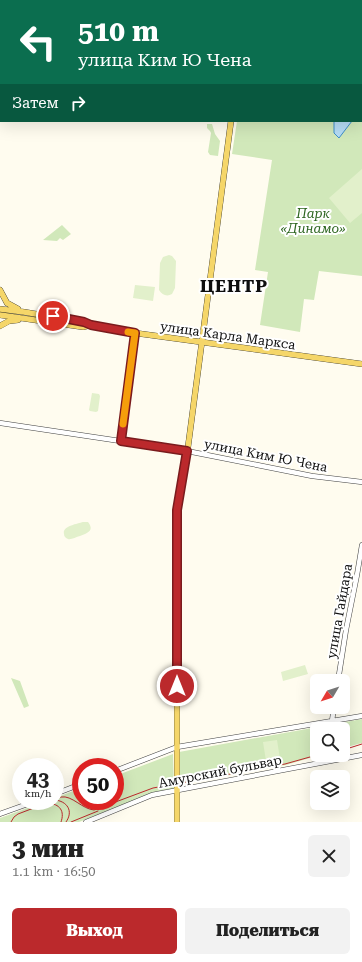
<!DOCTYPE html>
<html lang="ru">
<head>
<meta charset="utf-8">
<style>
  :root { --surface:#fff; --page:#f2f2f2; --text:#222; --muted:#767676; --accent:#bb292c }
  body { margin:0; font-family:"Roboto Serif",serif; background:var(--page); color:var(--text); height:100vh; display:flex; flex-direction:column; font-size:15px; white-space:nowrap }
  * { box-sizing:border-box; margin:0 }
  p { font-size:13px; color:var(--muted) }
  .icon { flex:none; width:22px; height:22px; fill:none; stroke:currentColor; stroke-width:2; stroke-linecap:round; stroke-linejoin:round }
  .map { position:relative; height:822px; overflow:hidden }
  .panel { display:flex; flex-direction:column; background:var(--surface); flex:1 }
  .panel>* { flex:none }
  .top-card { position:absolute; left:0px; top:0px; width:362px; height:122px; box-shadow:0 4px 16px #0002; background:#0b6e4f; color:#fff; overflow:hidden }
  .needle { width:26px; rotate:231deg }
  .controls { position:absolute; left:310px; top:674px; display:grid; gap:8px }
  .controls a { display:grid; place-items:center; width:40px; height:40px; border-radius:6px; background:var(--surface); box-shadow:0 4px 16px #0002; font-size:20px }
  .speed { position:absolute; left:12px; top:758px; display:flex; gap:8px; font-size:20px; font-weight:700; text-align:center }
  .speed>* { display:grid; place-content:center; width:52px; height:52px; border-radius:50%; background:var(--surface); box-shadow:0 4px 16px #0002; line-height:1 }
  .speed small { font-size:10px; font-weight:400 }
  .speed .limit { border:6px solid #d22; background:#fff; color:#111 }
  .pin { position:absolute; display:grid; place-items:center; width:34px; height:34px; color:#fff; margin:-17px; border:2px solid #fff; border-radius:50%; box-shadow:0 1px 4px #0007 }
  .me { position:absolute; width:44px; margin:-22px; rotate:0deg; stroke-linejoin:round; filter:drop-shadow(0 0 3px #0008) }
  .turn { display:flex; align-items:center; gap:14px; height:84px; padding:0 12px; font-size:18px }
  .turn .icon { width:52px; height:52px; stroke-width:2.5 }
  .turn b { display:block; font-size:28px; line-height:34px }
  .then { display:flex; align-items:center; height:38px; padding:0 12px; background:#0003; gap:8px; font-size:15px }
  .round { display:grid; place-items:center; flex:none; width:42px; height:42px; border-radius:6px; background:var(--page) }
  .headline { display:flex; align-items:center; justify-content:space-between; height:68px; padding:0 12px }
  h1 { font-size:24px; font-weight:800; line-height:30px }
  .cta { display:flex; gap:8px; margin-top:auto; padding:8px 12px }
  .cta a { flex:1; height:46px; border-radius:6px; background:var(--accent); color:#fff; font-size:16px; font-weight:800; line-height:46px; text-align:center }
  .cta a+a { background:var(--page); color:var(--text) }
  .map>svg:first-child { display:block }
</style>
</head>
<body>
<div class="map">
<svg width="362" height="822" viewBox="0 0 362 822">
  <rect width="100%" height="100%" fill="#fffcef"/>
  <!-- green -->
  <path fill="#d1e8ba" d="M361 89H362V276L319 271 314 300 304 299 300 332 260 325 268 272 255 270 272 160 232 154 237 121H361Z
    M207 124H212L215 134 220 141 218 156 210 155 208 152 211 133 210 131 207 128Z
    M62 225 71 234 63 240 60 238 57 241 43 240Z
    M11 678 20 681 29 706 24 708Z
    M362 719V743L343 748V729H317V755H320L286 765 180 784 179 752Z
    M173 754 174 789 152 793 79 822H0V818L47 801H55V798L81 788V801H115V776Z"/>
  <!-- pitch -->
  <path fill="#e2f0cb" d="M362 169V213L350 223 329 198Z
    M169 255 172 256 176 261 175 288 172 294C167 297 162 295 159 290L160 263 163 257Z
    M135 285 155 287 153 301 133 298Z
    M92 393 99 394 100 396 98 411 96 412 90 411 89 410Z
    M83 522H88C95 531 87 533 80 536 76 537 71 540 68 539 66 538 64 537 64 534 62 526 77 524 83 522Z
    M305 665 308 674 283 681 281 672Z
    M277 740 280 759 266 761 263 742Z"/>
  <!-- water -->
  <path fill="#b5dcf5" stroke="#3e8fca" d="M334 121H352L339 138 334 133Z"/>
  <g fill="none" stroke-linecap="round" stroke-linejoin="round">
    <!-- minor casing -->
    <g stroke="#414141" stroke-width="5.5">
      <path id="minor" d="M0 37H1
        M361 85H362
        M0 423 187 451 312 476 362 482
        M121 441 135 333
        M338 681 346 630 357 575 362 545
        M332 721 334 707
        M115 771 177 747 362 716
        M55 794 81 784
        M0 814 36 801
        M86 822 152 795 362 755"/>
    </g>
    <!-- major casing -->
    <g stroke="#1f1f1f" stroke-width="6">
      <path id="major" d="M249 1V0
        M0 290 7 303 18 309
        M0 309 24 312 84 322 91 325 135 333 362 364
        M0 315 83 327 91 325
        M0 326 9 321 18 320
        M177 822V510L188 447 231 121"/>
    </g>
    <!-- minor -->
    <use href="#minor" stroke="#fff" stroke-width="4.5"/>
    <!-- major -->
    <use href="#major" stroke="#f5d669" stroke-width="5.5"/>
    <!-- tram -->
    <path stroke="#bb292c" stroke-width="1" d="M343 750 362 744
      M55 800C57 799 59 798 61 797 72 795 82 809 94 810L153 788 285 764 317 755
      M55 800C67 801 74 811 66 822
      M48 803C60 804 65 811 61 822
      M11 822 14 817 18 814 52 801
      M71 822 98 811"/>
  </g>
  <g fill="none" stroke-linecap="round" stroke-linejoin="round">
    <!-- route casing -->
    <g stroke="#7a1b1d" stroke-width="10">
      <path id="route" d="M53 316 84 322 91 325 135 333 121 441 187 451 177 510V686"/>
    </g>
    <!-- route -->
    <use href="#route" stroke="#bb292c" stroke-width="7"/>
    <!-- slow -->
    <path stroke="#f59e0b" stroke-width="7" d="M123 424 135 333 128 332"/>
  </g>
  <g text-anchor="middle" stroke-width="4" stroke-linejoin="round" paint-order="stroke">
    <!-- park labels -->
    <g font-size="13" font-style="italic" fill="#2c651f" stroke="#fff">
      <text x="313" y="218">Парк<tspan x="313" dy="15">«Динамо»</tspan></text>
    </g>
    <!-- street labels -->
    <g font-size="13" fill="#0e0e0e" stroke="#fff">
      <text transform="translate(228 335) rotate(8)" y="5">улица Карла Маркса</text>
      <text transform="translate(266 455) rotate(11)" y="5">улица Ким Ю Чена</text>
      <text transform="translate(339 611) rotate(-80)" y="5">улица Гайдара</text>
      <text transform="translate(220 771) rotate(-11)" y="5">Амурский бульвар</text>
    </g>
    <!-- district labels -->
    <g font-size="17" font-weight="bold" letter-spacing="1" fill="#0e0e0e" stroke="#fff">
      <text x="234" y="292">ЦЕНТР</text>
    </g>
  </g>
</svg>
<div class="controls">
<a><svg class="needle" viewBox="-14 -14 28 28"><path d="M0-13l5 13h-10z" fill="#e53935"/><path d="M0 13l5-13h-10z" fill="#767676"/></svg></a>
<a><svg class="icon" aria-label="search" viewBox="0 0 24 24"><circle cx="10" cy="10" r="6"/><path d="M15 15l6 6"/></svg></a>
<a><svg class="icon" aria-label="layers" viewBox="0 0 24 24"><path d="M12 4l9 5-9 5-9-5zM3 14l9 5 9-5"/></svg></a>
</div>
<div class="speed"><div>43<small>km/h</small></div><div class="limit">50</div></div>
<div class="pin" style="left:53px;top:316px;background:#d93025"><svg class="icon" aria-label="arrive" viewBox="0 0 24 24"><path d="M6 21V4h12l-3 4 3 4H6"/></svg></div>
<svg class="me" style="left:177px;top:686px" viewBox="-20 -20 40 40"><circle r="17" fill="#bb292c" stroke="#fff" stroke-width="3"/><path d="M0-11L8 9 0 5-8 9z" fill="#fff"/></svg>
<div class="top-card">
<div class="turn"><svg class="icon" aria-label="left" viewBox="0 0 24 24"><path d="M17 20v-9H6M10 6l-5 5 5 5"/></svg><div><b>510 m</b>улица Ким Ю Чена</div></div>
<div class="then">Затем<svg class="icon" aria-label="right" viewBox="0 0 24 24"><path d="M7 20v-9h11M14 6l5 5-5 5"/></svg></div>
</div>
</div>
<section class="panel">
<div class="headline"><div><h1>3 мин</h1><p>1.1 km · 16:50</p></div><a class="round"><svg class="icon" aria-label="close" viewBox="0 0 24 24"><path d="M6 6l12 12M18 6L6 18"/></svg></a></div>
<div class="cta"><a>Выход</a><a>Поделиться</a></div>
</section>
</body>
</html>
